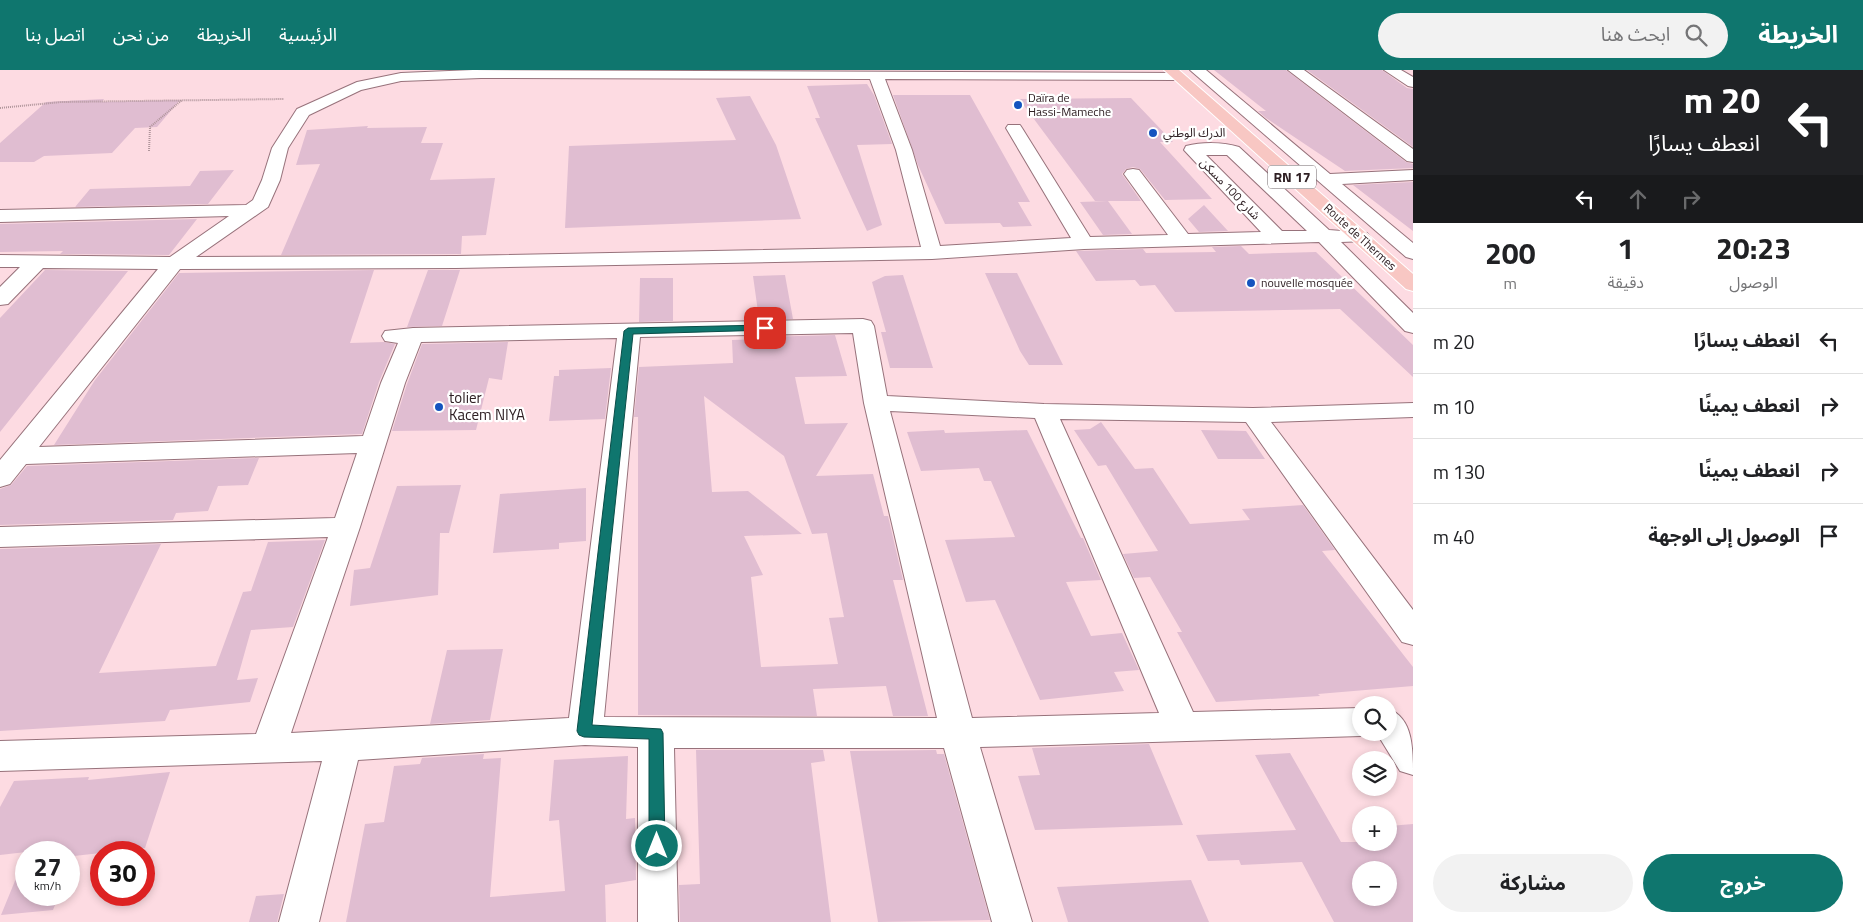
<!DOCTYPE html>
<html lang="ar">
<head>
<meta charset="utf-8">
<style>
  :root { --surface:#fff; --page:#f2f2f2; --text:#202124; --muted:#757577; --line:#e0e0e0; --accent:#0f766e }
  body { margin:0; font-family:"Titillium Web","Noto Sans Arabic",sans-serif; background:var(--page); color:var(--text); direction:rtl; height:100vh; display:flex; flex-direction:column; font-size:19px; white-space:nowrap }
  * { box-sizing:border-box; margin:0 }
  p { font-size:16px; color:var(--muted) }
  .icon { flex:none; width:28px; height:28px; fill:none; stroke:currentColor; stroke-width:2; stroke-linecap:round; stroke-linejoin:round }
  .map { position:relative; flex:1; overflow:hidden; direction:ltr }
  .panel { display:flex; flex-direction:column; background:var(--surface); width:450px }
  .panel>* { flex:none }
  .top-card { background:#202124; color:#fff; overflow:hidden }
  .controls { position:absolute; left:1352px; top:626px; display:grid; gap:10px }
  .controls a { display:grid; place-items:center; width:45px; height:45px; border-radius:50%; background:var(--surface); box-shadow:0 2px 8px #0003; font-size:25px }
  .speed { position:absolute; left:15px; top:771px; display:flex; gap:10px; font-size:25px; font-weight:700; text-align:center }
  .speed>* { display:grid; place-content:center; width:65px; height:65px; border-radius:50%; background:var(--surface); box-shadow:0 2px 8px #0003; line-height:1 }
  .speed small { font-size:12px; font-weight:400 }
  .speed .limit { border:8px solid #d22; background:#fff; color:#111 }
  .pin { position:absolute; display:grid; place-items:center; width:42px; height:42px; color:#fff; margin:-21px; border-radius:10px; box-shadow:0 2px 8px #0006 }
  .me { position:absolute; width:55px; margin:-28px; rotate:0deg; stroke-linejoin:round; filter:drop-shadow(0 0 4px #0008) }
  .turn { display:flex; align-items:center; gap:18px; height:105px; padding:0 20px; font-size:22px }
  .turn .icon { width:65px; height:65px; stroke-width:2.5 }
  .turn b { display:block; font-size:35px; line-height:42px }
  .lanes { display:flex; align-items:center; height:48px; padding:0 20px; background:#0003; justify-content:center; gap:25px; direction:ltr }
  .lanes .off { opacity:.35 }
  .eta { display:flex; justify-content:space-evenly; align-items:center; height:85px; text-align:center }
  .eta b { font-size:30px; font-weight:700; line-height:35px }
  .button { display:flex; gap:10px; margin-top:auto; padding:10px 20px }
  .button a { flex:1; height:58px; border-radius:30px; background:var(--accent); color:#fff; font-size:20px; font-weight:700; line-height:58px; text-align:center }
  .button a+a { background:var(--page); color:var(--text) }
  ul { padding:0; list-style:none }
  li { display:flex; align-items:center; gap:15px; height:65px; padding:0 20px; border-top:1px solid var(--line) }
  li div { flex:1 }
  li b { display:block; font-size:19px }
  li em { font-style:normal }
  header { display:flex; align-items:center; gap:30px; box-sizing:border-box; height:70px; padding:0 25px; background:var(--accent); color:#fff }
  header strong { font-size:24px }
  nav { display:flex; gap:28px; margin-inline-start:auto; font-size:18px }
  .search { width:350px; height:45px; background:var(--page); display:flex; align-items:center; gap:12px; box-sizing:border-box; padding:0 18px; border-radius:28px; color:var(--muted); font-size:19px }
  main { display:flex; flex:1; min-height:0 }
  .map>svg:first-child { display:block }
</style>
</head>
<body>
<header>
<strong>الخريطة</strong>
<div class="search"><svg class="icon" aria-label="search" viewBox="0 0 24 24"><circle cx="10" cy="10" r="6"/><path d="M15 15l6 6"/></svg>ابحث هنا</div>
<nav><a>الرئيسية</a><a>الخريطة</a><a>من نحن</a><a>اتصل بنا</a></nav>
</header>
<main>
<section class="panel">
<div class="top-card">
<div class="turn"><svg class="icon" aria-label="left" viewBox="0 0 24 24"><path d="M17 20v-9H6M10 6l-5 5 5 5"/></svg><div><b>20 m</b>انعطف يسارًا</div></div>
<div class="lanes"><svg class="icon" aria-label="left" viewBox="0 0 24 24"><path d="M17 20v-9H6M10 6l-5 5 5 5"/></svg><svg class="icon off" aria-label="ahead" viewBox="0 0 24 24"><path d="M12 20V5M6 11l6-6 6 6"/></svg><svg class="icon off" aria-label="right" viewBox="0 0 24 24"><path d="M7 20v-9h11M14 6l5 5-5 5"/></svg></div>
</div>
<div class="eta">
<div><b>20:23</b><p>الوصول</p></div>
<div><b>1</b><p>دقيقة</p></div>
<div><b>200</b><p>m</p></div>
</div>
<ul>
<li><svg class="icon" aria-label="left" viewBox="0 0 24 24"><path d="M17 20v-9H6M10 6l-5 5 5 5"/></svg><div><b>انعطف يسارًا</b></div><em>20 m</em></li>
<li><svg class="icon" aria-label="right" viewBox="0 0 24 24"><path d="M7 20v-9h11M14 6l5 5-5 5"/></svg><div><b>انعطف يمينًا</b></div><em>10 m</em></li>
<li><svg class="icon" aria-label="right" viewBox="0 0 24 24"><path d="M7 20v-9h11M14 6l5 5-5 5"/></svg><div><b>انعطف يمينًا</b></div><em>130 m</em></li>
<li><svg class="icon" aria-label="arrive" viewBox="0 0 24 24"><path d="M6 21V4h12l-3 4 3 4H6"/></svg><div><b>الوصول إلى الوجهة</b></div><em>40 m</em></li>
</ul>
<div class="button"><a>خروج</a><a>مشاركة</a></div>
</section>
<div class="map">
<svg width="1413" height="852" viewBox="0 0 1413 852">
  <rect width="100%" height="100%" fill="#fddbe2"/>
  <!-- building -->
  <path fill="#e0bdd1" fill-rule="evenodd" d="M1214 0H1286L1406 92 1413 94V98L1345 101 1266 48 1258 41H1266Z
    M1307 0H1382L1407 18 1413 19V77Z
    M867 14 874 25 892 74 857 75 882 155 867 161 815 48H820L807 16Z
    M893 25H970L1030 132H1018L1032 156 1003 157 1000 153 945 154 918 95Z
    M750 26 776 75 801 149 565 158 569 76 736 70 716 28Z
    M1131 28 1173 72H1160L1212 129 1165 130 1140 99 1133 97 1126 99 1122 104 1141 131H1095L1019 29Z
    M104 29 102 32 180 30 157 57 135 58 112 83 44 86 34 92H0V73L46 32Z
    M368 56 367 58 427 57 421 73H443L430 110 495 108 486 165 462 166 461 184 281 185 320 94 296 95 307 60Z
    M234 100 208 134 75 137 90 119 190 116 200 101Z
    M1413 112V161L1353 115Z
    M1108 131 1132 164 1103 165 1080 132Z
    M1204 135 1228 161 1199 162 1188 149Z
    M197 149 169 185 60 184 63 181 0 182V154Z
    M1241 176 1249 184 1316 182 1413 275V307L1340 239 1175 242 1155 215 1140 216 1135 210 1096 211 1076 181 1143 179 1146 183 1216 182 1212 177Z
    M45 200 128 201 0 362V248Z
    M374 200 350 273 384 272 395 274 379 312 362 364 54 375 95 310 179 203Z
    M428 200H460L442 256 407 257Z
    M985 203H1017L1063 295H1029L1020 281Z
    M785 205 793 249H759L753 206Z
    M903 205 933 298H890L881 262H886L872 212 885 206Z
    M640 208H673V251L639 252Z
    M835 265 847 306 795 307 805 354 848 353 816 406 873 404 884 446H888L903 510H893L928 646H893L886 616 813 619 817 646 638 645V347H634L639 297 733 293 732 270 762 269 761 267ZM704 326 784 386 812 464 827 463 844 547 829 548 838 594 761 597 751 507 763 505 744 466 802 464 748 421 712 422Z
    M508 272 502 310 489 308 476 360 392 361 407 314 422 274Z
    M611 298 605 349 549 351 554 306H559V300Z
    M1101 352 1135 399 1153 398 1190 454 1250 450 1242 439 1303 435 1335 480 1322 481 1413 597V616L1318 624 1320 626 1216 632 1177 562H1182L1150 507 1134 508 1123 484 1158 481 1106 395 1098 396 1074 360 1090 359Z
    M944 360 945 363 1027 360 1081 468H1083L1101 510 1066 512 1091 566 1122 563 1139 600 1114 602 1124 621 1040 630 995 530 966 532 945 470 1015 467 991 411H984L979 398 921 401 907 362Z
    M1201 360 1246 361 1265 389H1218Z
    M259 388 248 415 218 416 208 441 176 443 173 450 0 455V419L11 415 27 396Z
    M461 415 449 463H440L438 525 350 536 354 500 370 498 397 416Z
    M586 418V471L559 473V479L493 483 500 424Z
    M325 470 293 557 251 560 237 610 258 608 250 632 170 640 165 651 0 661V479L161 474 99 603 216 596 243 522 251 521 268 472Z
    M503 579 490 650 430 654 447 580Z
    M1149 674 1183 755 1035 760 1018 706 1040 705 1032 678Z
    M696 680H823L825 691 811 693 831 852H680L679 815 700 814Z
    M936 680 937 684H944L990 850 878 852 850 681Z
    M1290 683 1341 772H1389V756L1413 754V852H1334L1302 792 1241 795 1239 790 1208 791 1196 765 1296 760 1255 685ZM1361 800H1389V828H1361Z
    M484 684 483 689 501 688 490 827 565 821 559 750 549 751 554 690 628 686 626 749 635 748 636 810 605 815 606 852H346L365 754 384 752 394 696 420 694 422 688Z
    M170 702 145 778 74 786 69 799V782H26L0 785V737L14 711 89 707 88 710Z
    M26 784V825H59L53 840 1 845Z
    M1191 810 1209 852H1068L1057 817Z
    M284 824 277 852H249L256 826Z"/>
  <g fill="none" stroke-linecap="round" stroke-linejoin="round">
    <!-- minor casing -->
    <g stroke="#97727b" stroke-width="2">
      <path id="minor" d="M473 0 1182 3 1184 6 1182 9 1177 10 885 9 912 80 940 176 1071 168 1006 58 1008 55H1020L1022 58 1090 167 1168 165 1124 104 1127 100 1133 99 1139 100 1188 164 1261 162 1184 80 1186 76C1202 72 1223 72 1239 77L1329 160 1367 163 1370 167 1367 171 1341 172 1413 243V263L1405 261 1319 172 1084 179 932 189 456 198 180 199 39 377 363 366 381 313 398 273 385 271 382 266 385 261 413 258 863 249 871 251 874 256 887 326 1044 334 1253 338 1413 333V347L1271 352 1413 540V575L1402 572 1246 352 1060 349 1193 642 1361 638V662H1372L1361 666 980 677 1032 852H992L944 678H674L678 852H638V677L585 675 358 690 319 852H279L322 691 0 701V671L256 664 328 467 0 477V457L335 448 357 383 26 394 10 414 0 417V390L158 199 43 198 8 234 0 235V217L20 197H0V185L170 187 229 146 0 152V140L246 135 253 130 262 110 272 78 297 39 357 12 401 3ZM481 8 870 9 896 80 921 177 456 186 196 187 268 137 280 110 288 78 309 45 361 20 401 11ZM1206 85H1227L1307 161H1282ZM853 263 864 333 937 648 604 647 640 267ZM617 268 569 648 291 663 360 457 405 313 421 272ZM890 341 1035 348 1159 643 972 648Z
        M1190 0H1206L1330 104 1413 100V110L1342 114 1413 173V189L1406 187Z
        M1288 0H1304L1413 79V92L1407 91Z
        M1384 0H1401L1413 7V17L1408 16Z
        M1389 639C1413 649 1413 678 1413 705L1400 701 1376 662H1389Z"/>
    </g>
    <!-- primary casing -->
    <g stroke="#fff" stroke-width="2">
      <path id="primary" d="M1164 0H1179L1413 204V221L1406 219Z"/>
    </g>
    <!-- path -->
    <path stroke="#b0959b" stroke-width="2" stroke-dasharray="1 1" stroke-linecap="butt" d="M0 38 61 32 284 29
      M149 81 150 57 182 30"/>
    <!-- minor -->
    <use href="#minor" fill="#fff" fill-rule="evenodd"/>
    <!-- primary -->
    <use href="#primary" fill="#f8c7c3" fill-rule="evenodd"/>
  </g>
  <!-- route -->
  <path fill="#0f766e" stroke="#0a4d48" d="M765 255 770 258 769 260 633 264 592 655 661 659 663 663 665 776 663 782 657 784 652 782 649 776V669L584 667 579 665 577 661 624 261 628 258Z"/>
  <!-- markers -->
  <g fill="#1454bf" stroke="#fff" stroke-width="2">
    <circle cx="1018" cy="35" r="5"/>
    <circle cx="1153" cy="63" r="5"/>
    <circle cx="1251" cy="213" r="5"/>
    <circle cx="439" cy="337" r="5"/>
  </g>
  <g text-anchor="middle" stroke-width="4.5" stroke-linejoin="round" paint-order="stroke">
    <!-- far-poi labels -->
    <g font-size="12" fill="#2f2024" stroke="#fff" text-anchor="start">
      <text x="1028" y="32">Daïra de<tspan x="1028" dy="14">Hassi-Mameche</tspan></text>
      <text x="1163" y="67">الدرك الوطني</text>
      <text x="1261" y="217">nouvelle mosquée</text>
    </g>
    <!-- far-street labels -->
    <g font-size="12" fill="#2f2024" stroke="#fff">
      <text transform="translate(1230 119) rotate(46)" y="4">شارع 100 مسكن</text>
      <text transform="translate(1360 167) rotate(42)" y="4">Route de Thermes</text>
    </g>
    <!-- shield labels -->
    <rect fill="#fff" stroke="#6d6366" stroke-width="1" x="1268" y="95.5" width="48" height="23" rx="4"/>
    <g font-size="14" font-weight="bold" fill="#2f2024">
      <text x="1292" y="112">RN 17</text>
    </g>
    <!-- poi labels -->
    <g font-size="15" fill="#2f2024" stroke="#fff" text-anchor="start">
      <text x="449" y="333">tolier<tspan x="449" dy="17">Kacem NIYA</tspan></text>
    </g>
  </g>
</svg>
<div class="controls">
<a><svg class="icon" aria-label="search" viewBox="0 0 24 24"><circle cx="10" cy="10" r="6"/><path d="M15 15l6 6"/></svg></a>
<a><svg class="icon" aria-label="layers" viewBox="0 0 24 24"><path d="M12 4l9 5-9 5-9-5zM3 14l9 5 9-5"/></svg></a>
<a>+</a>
<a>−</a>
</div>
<div class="speed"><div>27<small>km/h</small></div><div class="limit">30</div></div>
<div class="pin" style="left:765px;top:258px;background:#d93025"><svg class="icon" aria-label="arrive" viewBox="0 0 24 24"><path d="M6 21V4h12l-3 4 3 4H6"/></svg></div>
<svg class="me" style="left:657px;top:776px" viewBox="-20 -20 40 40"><circle r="17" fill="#0f766e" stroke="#fff" stroke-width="3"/><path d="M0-11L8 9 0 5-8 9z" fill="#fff"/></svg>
</div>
</main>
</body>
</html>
